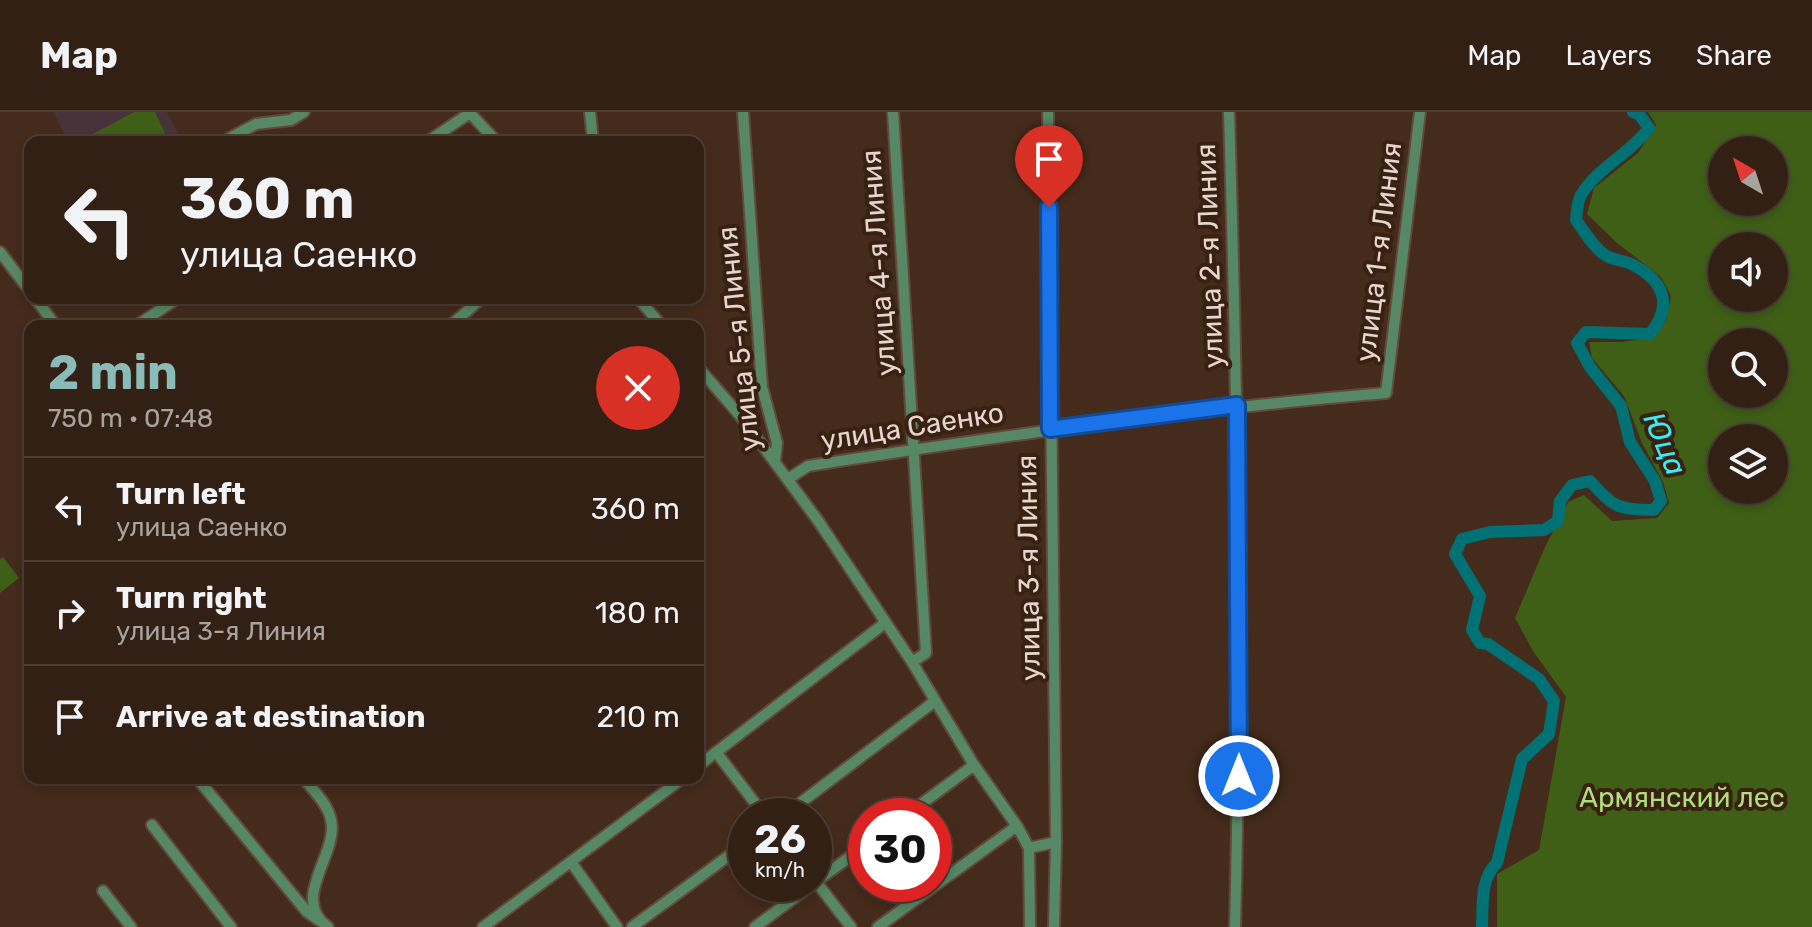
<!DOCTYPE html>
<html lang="en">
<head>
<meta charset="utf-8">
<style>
  :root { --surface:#332014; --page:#3b281d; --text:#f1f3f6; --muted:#a9a3a0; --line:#4e3e34; --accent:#8bbbb9 }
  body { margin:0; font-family:Rubik,sans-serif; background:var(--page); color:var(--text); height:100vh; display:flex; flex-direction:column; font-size:30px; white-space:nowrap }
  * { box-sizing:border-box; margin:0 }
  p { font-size:26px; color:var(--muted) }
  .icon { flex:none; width:44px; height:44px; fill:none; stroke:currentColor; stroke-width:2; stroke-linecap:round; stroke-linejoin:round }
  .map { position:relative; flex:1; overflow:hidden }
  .drawer { position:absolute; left:24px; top:208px; width:680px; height:464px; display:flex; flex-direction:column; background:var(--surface); border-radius:16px; box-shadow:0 4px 12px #0003,0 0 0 2px var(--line) }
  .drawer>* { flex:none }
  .hud { position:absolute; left:24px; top:24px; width:680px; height:168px; border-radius:16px; box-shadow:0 4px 12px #0003,0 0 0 2px var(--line); background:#332014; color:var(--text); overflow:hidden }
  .needle { width:52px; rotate:321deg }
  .controls { position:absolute; left:1708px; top:24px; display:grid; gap:16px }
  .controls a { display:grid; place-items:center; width:80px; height:80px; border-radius:50%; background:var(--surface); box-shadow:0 4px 12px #0003,0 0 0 2px var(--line); font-size:40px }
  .speed { position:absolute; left:728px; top:686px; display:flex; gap:16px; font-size:40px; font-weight:700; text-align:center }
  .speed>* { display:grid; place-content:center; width:104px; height:104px; border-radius:50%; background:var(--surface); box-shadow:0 4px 12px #0003,0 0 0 2px var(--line); line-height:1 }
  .speed small { font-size:20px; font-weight:400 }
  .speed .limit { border:12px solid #d22; background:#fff; color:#111 }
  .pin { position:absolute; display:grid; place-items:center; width:68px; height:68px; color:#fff; margin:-82px -34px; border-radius:50% 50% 50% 0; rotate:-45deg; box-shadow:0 0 8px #0007 }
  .pin .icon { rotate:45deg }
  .me { position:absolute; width:88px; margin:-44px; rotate:0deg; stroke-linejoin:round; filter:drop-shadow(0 0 6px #0008) }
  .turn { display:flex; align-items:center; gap:28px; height:168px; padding:0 24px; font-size:36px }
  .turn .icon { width:104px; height:104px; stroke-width:2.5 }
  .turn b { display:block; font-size:56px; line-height:68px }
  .round { display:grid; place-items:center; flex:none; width:84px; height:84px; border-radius:42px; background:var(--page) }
  .head { display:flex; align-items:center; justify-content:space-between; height:136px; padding:0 24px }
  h1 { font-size:48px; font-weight:700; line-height:60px; color:var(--accent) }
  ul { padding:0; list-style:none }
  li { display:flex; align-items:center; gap:24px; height:104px; padding:0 24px; border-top:2px solid var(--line) }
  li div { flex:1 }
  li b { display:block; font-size:30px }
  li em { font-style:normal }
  header { display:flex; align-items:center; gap:48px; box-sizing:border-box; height:112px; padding:0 40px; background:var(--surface); border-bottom:2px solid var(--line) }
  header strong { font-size:38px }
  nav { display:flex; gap:44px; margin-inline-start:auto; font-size:28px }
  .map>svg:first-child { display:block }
</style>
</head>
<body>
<header>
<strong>Map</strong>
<nav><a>Map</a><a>Layers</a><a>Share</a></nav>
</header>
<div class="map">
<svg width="1812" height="815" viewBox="0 0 1812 815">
  <rect width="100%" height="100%" fill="#442b1b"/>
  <!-- education -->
  <path fill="#473339" d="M53 0H167L178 21 161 30H69Z"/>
  <!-- green -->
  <path fill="#3f5f17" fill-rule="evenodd" d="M134 0H155L165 21 147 30H78Z
    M1648 0H1812V815H1497V762L1539 738 1566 585 1533 539 1515 506 1545 435 1568 390 1584 383 1612 409 1657 406 1669 391 1663 370 1642 331 1624 284 1592 246 1589 230H1621L1654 225 1666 208 1671 184 1661 165 1617 131 1587 102 1594 76 1638 41 1656 13ZM1722 38H1774V90H1722ZM1722 134H1774V186H1722ZM1722 230H1774V282H1722ZM1722 326H1774V378H1722Z
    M3 445 19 466 0 481V447Z"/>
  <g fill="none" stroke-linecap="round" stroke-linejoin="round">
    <!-- river -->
    <path stroke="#007276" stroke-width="12" d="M1482 815C1483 794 1480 766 1497 751L1522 647 1549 622 1554 589 1539 567 1488 532 1480 531 1472 518 1480 484 1455 442 1462 427 1490 420 1544 418 1558 409 1560 389 1572 373 1590 369C1615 396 1616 397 1654 398L1661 389 1655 369 1630 330 1621 294 1590 255 1577 231 1586 220 1650 222C1672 195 1666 171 1635 154 1626 148 1614 149 1605 143 1593 135 1584 119 1576 108 1577 100 1577 90 1581 83 1598 55 1630 42 1649 16L1639 2 1633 0"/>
    <!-- minor casing -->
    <g stroke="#614a3b" stroke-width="14">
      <path id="minor" d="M469 0 497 30
        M590 0 593 30
        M743 0 762 275 777 331 775 350
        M893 0 926 541 912 550
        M1048 0 1056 730 1054 815
        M1229 0C1237 272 1242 543 1235 815
        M223 30 256 12 291 8 304 0
        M427 30 470 1
        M0 140 30 179
        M35 186 56 214
        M638 186 662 214
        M136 214 178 186
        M450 214 482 186
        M698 255 742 306 819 410 912 550 974 653 1017 714 1029 736 1030 815
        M788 367 808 354C1000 324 1192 297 1386 281L1420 0
        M716 640 765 704
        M698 654 885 511
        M197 666 307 800 320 809
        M303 666C313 678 328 692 331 708 339 742 289 787 328 815
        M783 704 935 589
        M905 704 974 653
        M152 713 231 815
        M1029 736 1056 730
        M571 750 617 815
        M814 767 851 815
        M814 771 866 733
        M103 779 131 815
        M483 815 683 666
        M632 815 746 731
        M755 815 813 772
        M878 815 1017 714"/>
    </g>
    <!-- minor -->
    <use href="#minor" stroke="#578865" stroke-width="10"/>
  </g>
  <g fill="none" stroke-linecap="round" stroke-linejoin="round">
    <!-- route casing -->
    <g stroke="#114b97" stroke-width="20">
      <path id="route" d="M1049 95 1050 317 1237 293 1239 664"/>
    </g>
    <!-- route -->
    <use href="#route" stroke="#1a73e8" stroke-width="14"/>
  </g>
  <g text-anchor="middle" stroke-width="8" stroke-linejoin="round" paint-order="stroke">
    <!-- street labels -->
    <g font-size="28" fill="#e7d6cd" stroke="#392112">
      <text transform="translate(1378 140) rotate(-83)" y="10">улица 1-я Линия</text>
      <text transform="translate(1209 144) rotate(-92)" y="10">улица 2-я Линия</text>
      <text transform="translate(878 151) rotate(-94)" y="10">улица 4-я Линия</text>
      <text transform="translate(738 227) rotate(-96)" y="10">улица 5-я Линия</text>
      <text transform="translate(912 314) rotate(-9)" y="10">улица Саенко</text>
      <text transform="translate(1028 456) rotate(-91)" y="10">улица 3-я Линия</text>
    </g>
    <!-- park labels -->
    <g font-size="28" fill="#adde7b" stroke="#392112">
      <text x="1682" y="695">Армянский лес</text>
    </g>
    <!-- water labels -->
    <g font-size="30" font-style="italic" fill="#39edf5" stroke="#392112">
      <text transform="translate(1665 332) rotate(67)" y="10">Юца</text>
    </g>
  </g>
</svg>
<div class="controls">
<a><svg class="needle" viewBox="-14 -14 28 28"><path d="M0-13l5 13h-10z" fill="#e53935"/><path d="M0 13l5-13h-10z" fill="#a9a3a0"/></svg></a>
<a><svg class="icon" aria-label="sound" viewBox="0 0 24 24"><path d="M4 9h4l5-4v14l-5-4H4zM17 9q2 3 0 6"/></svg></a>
<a><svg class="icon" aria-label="search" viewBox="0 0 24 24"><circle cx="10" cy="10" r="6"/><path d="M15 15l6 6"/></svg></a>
<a><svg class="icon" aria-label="layers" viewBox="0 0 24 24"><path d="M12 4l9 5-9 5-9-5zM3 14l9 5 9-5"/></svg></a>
</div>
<div class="speed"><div>26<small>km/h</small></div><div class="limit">30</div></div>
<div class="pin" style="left:1049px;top:95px;background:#d93025"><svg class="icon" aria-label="arrive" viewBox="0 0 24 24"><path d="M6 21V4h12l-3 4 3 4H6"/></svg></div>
<svg class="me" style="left:1239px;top:664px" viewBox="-20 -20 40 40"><circle r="17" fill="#1a73e8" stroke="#fff" stroke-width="3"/><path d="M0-11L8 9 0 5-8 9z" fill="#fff"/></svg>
<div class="hud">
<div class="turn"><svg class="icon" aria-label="left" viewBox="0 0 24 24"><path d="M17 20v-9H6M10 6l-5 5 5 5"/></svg><div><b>360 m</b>улица Саенко</div></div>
</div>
<section class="drawer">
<div class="head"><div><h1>2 min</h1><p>750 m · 07:48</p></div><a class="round" style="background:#d93025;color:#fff"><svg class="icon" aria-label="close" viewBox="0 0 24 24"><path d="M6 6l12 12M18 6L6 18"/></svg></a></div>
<ul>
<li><svg class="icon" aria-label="left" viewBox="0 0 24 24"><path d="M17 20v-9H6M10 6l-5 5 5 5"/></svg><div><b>Turn left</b><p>улица Саенко</p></div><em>360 m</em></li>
<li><svg class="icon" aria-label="right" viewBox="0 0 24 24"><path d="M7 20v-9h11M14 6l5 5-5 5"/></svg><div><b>Turn right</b><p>улица 3-я Линия</p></div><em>180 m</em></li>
<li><svg class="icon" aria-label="arrive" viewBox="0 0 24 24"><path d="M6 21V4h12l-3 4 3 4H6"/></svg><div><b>Arrive at destination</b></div><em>210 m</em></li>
</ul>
</section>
</div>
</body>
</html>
